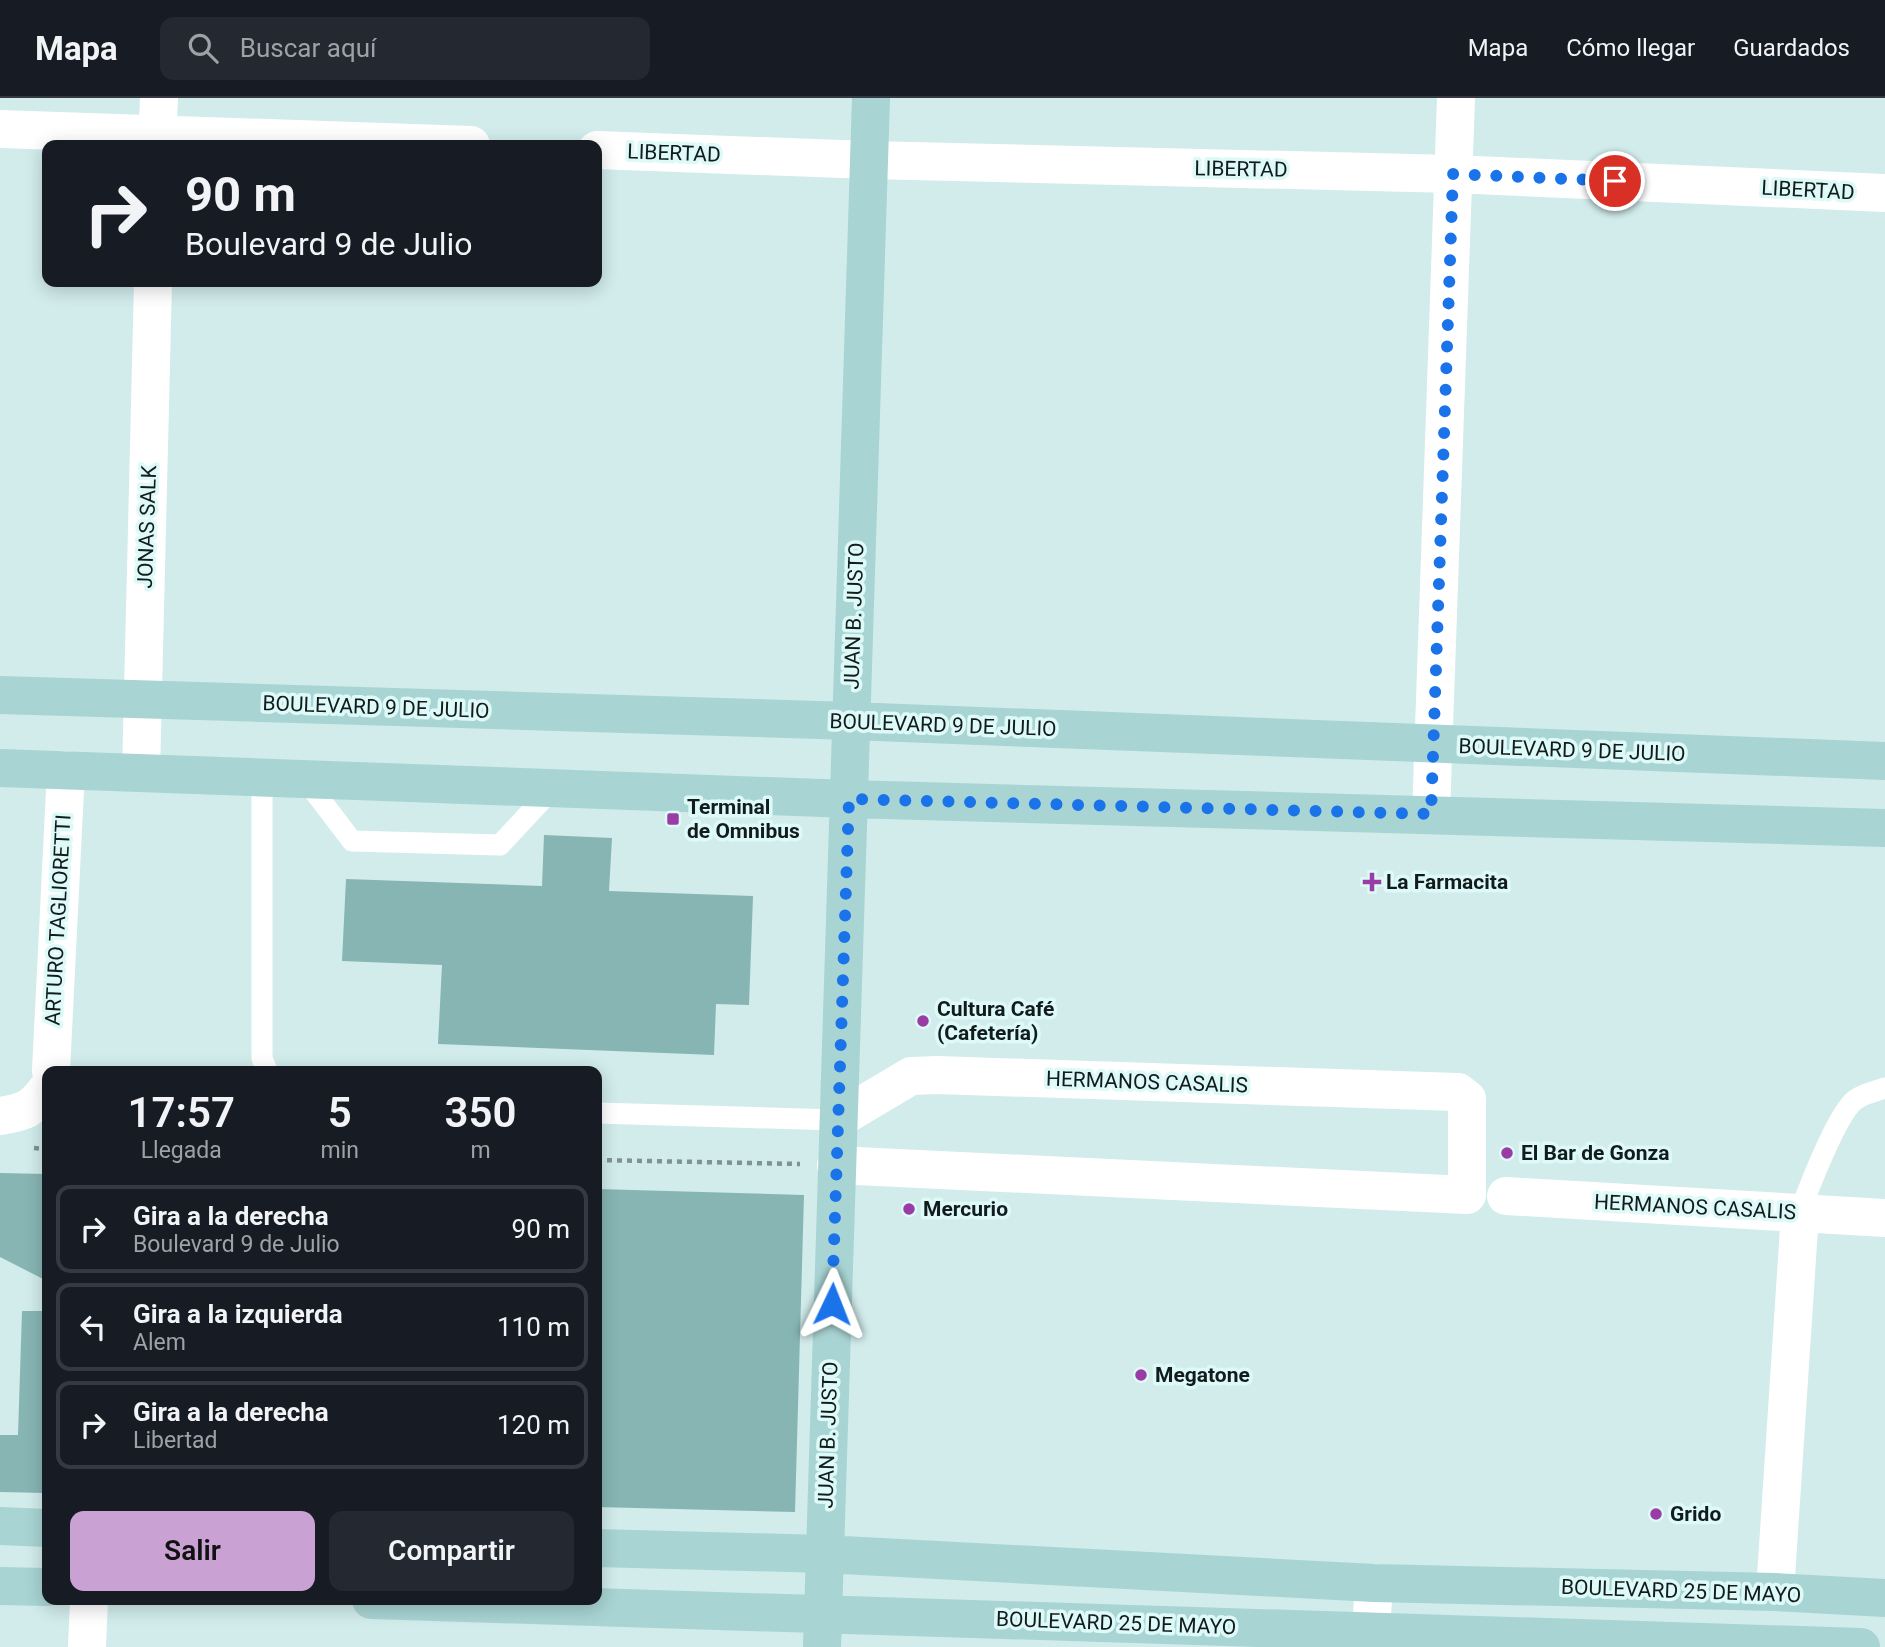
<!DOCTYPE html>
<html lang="es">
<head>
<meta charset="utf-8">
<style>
  :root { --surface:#171b24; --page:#242831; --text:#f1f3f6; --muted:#9ea1a6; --line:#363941; --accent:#c9a1d2 }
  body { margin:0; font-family:Roboto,sans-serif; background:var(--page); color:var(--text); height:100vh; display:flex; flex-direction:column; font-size:26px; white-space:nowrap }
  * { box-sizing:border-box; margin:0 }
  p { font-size:23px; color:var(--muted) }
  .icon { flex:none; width:38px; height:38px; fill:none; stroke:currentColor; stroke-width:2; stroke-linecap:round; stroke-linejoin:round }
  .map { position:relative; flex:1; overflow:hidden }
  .drawer { position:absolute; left:42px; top:968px; width:560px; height:539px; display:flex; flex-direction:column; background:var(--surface); border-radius:14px; box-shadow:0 4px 18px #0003 }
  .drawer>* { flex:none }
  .banner { position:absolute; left:42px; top:42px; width:560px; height:147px; border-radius:14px; box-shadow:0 4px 18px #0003; background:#171b24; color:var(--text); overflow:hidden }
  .pin { position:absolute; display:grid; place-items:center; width:60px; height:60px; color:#fff; margin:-30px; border:4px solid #fff; border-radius:50%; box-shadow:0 2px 7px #0007 }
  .me { position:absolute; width:77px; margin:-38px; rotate:2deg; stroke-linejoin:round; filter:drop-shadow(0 0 5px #0008) }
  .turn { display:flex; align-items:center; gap:24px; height:147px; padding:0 28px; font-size:32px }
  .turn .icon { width:91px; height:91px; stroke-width:2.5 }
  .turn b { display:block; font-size:49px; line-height:60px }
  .eta { display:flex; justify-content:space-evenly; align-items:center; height:119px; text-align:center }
  .eta b { font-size:42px; font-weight:600; line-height:49px }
  .cta { display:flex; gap:14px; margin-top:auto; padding:14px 28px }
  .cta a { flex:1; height:80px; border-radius:14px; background:var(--accent); color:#111; font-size:28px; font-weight:600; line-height:80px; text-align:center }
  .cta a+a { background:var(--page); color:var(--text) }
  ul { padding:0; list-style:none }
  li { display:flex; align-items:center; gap:21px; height:88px; margin:0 14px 10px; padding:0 14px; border:4px solid var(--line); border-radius:14px }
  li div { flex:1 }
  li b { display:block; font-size:26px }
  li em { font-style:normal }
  header { display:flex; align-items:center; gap:42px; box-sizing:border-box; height:98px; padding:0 35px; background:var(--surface); border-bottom:2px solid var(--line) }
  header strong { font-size:33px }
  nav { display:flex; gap:38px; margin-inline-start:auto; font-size:24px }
  .search { width:490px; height:63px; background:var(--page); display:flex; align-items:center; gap:18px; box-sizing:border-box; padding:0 24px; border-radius:14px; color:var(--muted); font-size:26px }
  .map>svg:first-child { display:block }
</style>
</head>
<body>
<header>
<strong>Mapa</strong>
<div class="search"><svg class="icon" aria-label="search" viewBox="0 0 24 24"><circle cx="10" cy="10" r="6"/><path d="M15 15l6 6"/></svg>Buscar aquí</div>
<nav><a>Mapa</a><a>Cómo llegar</a><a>Guardados</a></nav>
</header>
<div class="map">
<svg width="1885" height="1549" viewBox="0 0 1885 1549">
  <rect width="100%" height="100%" fill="#d1eceb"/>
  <!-- building -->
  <path fill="#87b5b3" d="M544 737 612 740 609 793 753 798 749 907 716 906 714 957 438 946 442 867 342 863 346 781 542 788Z
    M0 1075 47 1076V1183L0 1159Z
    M597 1091 804 1097 795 1414 597 1409Z
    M22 1213H47V1395L0 1394V1337H18Z"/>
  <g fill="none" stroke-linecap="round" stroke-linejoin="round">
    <!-- path -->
    <path stroke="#7f9392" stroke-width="4.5" stroke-dasharray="5 5" stroke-linecap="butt" d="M34 1050 47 1051
      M597 1062 800 1066"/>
    <!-- service -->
    <path stroke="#fff" stroke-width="21" d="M262 679V960L267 973
      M304 680 352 743 500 747 553 690
      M597 1015 837 1022
      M1800 1115C1808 1091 1837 1016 1855 1002 1862 996 1876 993 1885 990"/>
    <!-- minor -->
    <path stroke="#fff" stroke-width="38" d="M0 31 471 47
      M157 47 159 0
      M597 52 869 62 1453 76 1885 95
      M141 675 153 184
      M1431 716 1456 0
      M51 973 66 672
      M0 1018C24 1014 32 1012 47 991
      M836 1067 1467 1097V1001L1458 994 937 977 911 978 837 1022
      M1506 1098 1885 1120
      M1775 1494 1800 1115
      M87 1549 89 1502
      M1370 1549 1374 1485"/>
    <!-- secondary -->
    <path stroke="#a8d4d3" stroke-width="38" d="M0 597 851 623 1885 663
      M0 670 849 701 1885 730
      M0 1428 47 1430
      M597 1450 824 1456 1374 1485 1775 1494 1885 1500
      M0 1488 47 1489
      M371 1502 1861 1549
      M822 1549 871 0"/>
  </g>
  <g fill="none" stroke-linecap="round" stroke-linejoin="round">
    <!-- route -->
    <path stroke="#1a73e8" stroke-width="12" stroke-dasharray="0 21.6" d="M832 1206 849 701 1431 716 1453 76 1615 83"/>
  </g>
  <!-- markers -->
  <g fill="#993ca5" stroke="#defaf8" stroke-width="2.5">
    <rect x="666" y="714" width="14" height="14" rx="3.5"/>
    <path d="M1368.5 773.5h7v7h7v7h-7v7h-7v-7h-7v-7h7z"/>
    <circle cx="923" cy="923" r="7"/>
    <circle cx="1507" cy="1055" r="7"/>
    <circle cx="909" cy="1111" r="7"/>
    <circle cx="1141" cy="1277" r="7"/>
    <circle cx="1656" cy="1416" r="7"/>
  </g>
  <g text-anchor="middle" stroke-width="7" stroke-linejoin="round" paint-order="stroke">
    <!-- street labels -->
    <g font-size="21" fill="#121c1c" stroke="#defaf8">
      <text transform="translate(674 55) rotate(2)" y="7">LIBERTAD</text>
      <text transform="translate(1241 71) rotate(1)" y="7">LIBERTAD</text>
      <text transform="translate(1808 92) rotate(3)" y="7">LIBERTAD</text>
      <text transform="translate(147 429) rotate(-88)" y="7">JONAS SALK</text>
      <text transform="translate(854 518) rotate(-88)" y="7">JUAN B. JUSTO</text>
      <text transform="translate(376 609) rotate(2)" y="7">BOULEVARD 9 DE JULIO</text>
      <text transform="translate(943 627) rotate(2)" y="7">BOULEVARD 9 DE JULIO</text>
      <text transform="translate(1572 652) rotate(2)" y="7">BOULEVARD 9 DE JULIO</text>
      <text transform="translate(58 822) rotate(-87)" y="7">ARTURO TAGLIORETTI</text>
      <text transform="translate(1147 984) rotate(2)" y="7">HERMANOS CASALIS</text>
      <text transform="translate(1695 1109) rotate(3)" y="7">HERMANOS CASALIS</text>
      <text transform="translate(828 1337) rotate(-88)" y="7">JUAN B. JUSTO</text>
      <text transform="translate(1681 1493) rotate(2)" y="7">BOULEVARD 25 DE MAYO</text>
      <text transform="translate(1116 1525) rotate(2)" y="7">BOULEVARD 25 DE MAYO</text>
    </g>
    <!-- poi labels -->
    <g font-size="21" font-weight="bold" fill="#121c1c" stroke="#defaf8" text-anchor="start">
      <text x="687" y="716">Terminal<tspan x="687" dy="24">de Omnibus</tspan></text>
      <text x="1386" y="791">La Farmacita</text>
      <text x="937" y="918">Cultura Café<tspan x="937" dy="24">(Cafetería)</tspan></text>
      <text x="1521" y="1062">El Bar de Gonza</text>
      <text x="923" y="1118">Mercurio</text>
      <text x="1155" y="1284">Megatone</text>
      <text x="1670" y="1423">Grido</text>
    </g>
  </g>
</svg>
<div class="pin" style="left:1615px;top:83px;background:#d93025"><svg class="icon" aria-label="arrive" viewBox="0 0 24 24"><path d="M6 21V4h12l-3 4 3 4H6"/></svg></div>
<svg class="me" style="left:832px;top:1206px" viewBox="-20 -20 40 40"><path d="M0-17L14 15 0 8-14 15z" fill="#1a73e8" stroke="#fff" stroke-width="4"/></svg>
<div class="banner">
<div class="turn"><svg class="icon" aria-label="right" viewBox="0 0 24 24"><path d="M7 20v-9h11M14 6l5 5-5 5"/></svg><div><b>90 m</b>Boulevard 9 de Julio</div></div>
</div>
<section class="drawer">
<div class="eta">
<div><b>17:57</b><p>Llegada</p></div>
<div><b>5</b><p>min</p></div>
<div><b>350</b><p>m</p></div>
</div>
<ul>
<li><svg class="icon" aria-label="right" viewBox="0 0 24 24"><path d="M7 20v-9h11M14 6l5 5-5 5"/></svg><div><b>Gira a la derecha</b><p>Boulevard 9 de Julio</p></div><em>90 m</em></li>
<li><svg class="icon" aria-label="left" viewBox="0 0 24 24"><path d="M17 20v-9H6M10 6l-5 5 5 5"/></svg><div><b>Gira a la izquierda</b><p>Alem</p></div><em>110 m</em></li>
<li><svg class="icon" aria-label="right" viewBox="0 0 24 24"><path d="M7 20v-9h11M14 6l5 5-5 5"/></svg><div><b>Gira a la derecha</b><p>Libertad</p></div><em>120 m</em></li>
</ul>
<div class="cta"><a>Salir</a><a>Compartir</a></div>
</section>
</div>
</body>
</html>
